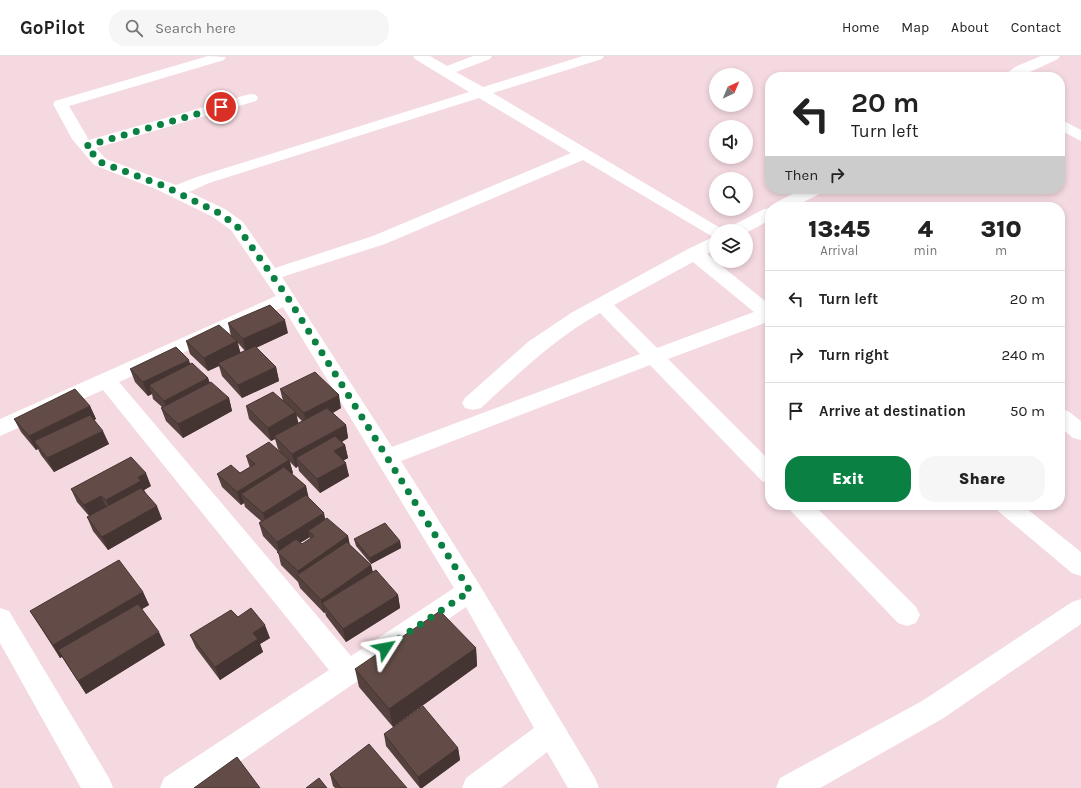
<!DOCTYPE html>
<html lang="en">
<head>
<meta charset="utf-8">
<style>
  :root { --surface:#fff; --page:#f6f6f6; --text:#222; --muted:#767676; --line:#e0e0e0; --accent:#0b8043 }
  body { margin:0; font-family:Karla,sans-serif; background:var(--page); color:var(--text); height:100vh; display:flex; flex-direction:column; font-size:15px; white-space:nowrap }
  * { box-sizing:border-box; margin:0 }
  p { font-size:13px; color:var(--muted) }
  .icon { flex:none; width:22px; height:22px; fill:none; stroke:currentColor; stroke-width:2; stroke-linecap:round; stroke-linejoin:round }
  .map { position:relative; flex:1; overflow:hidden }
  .side { position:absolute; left:765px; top:146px; width:300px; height:308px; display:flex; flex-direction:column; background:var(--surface); border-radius:16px; box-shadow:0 2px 6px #0003 }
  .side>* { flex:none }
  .guide { position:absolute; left:765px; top:16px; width:300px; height:122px; border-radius:16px; box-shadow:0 2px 6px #0003; background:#fff; color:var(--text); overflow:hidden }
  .needle { width:26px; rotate:44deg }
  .buttons { position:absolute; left:709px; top:12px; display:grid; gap:8px }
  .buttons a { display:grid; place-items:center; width:44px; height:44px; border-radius:50%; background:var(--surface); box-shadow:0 2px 6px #0003; font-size:20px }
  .pin { position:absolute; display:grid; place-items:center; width:34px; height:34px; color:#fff; margin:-17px; border:2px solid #fff; border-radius:50%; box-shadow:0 1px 4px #0007 }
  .me { position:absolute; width:44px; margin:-22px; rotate:56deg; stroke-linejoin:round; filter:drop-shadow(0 0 3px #0008) }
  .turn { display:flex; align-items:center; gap:14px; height:84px; padding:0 20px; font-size:18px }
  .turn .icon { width:52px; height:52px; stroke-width:2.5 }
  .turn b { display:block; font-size:28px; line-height:34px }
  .then { display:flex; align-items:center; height:38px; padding:0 20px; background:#0003; gap:8px; font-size:15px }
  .eta { display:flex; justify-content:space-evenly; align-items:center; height:68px; text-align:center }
  .eta b { font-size:24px; font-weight:800; line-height:28px }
  .cta { display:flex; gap:8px; margin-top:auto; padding:8px 20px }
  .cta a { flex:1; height:46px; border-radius:16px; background:var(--accent); color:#fff; font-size:16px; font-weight:800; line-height:46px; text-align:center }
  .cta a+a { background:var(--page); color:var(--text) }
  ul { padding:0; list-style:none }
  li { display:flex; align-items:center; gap:12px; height:56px; padding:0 20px; border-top:1px solid var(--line) }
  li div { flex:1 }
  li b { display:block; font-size:15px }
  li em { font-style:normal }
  header { display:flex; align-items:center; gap:24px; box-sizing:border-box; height:56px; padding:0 20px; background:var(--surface); border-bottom:1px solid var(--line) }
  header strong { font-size:19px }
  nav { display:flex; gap:22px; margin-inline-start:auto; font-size:14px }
  .search { width:280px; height:36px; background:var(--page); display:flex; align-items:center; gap:10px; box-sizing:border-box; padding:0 14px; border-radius:16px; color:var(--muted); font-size:15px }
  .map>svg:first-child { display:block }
</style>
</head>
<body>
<header>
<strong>GoPilot</strong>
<div class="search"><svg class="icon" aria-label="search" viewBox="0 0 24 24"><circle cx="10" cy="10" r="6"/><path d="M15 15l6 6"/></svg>Search here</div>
<nav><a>Home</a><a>Map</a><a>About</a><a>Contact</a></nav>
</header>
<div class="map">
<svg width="1081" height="732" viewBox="0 0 1081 732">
  <rect width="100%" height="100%" fill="#f5d9e1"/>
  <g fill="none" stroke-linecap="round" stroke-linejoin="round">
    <!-- minor -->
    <path fill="#fff" fill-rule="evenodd" d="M208 0 226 1 224 4 69 50 89 84 246 39 251 38 256 39 258 42 256 45 96 92 106 103 176 129 197 121 469 36 415 3 413 0H430L447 10 473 0H492L490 3 456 16 483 31 583 0H604L602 3 493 37 722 173 723 175H716V193L707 198 770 249V265L668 303 770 405V428L762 425 650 309 401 405 479 528 595 722 599 732H568L547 696 501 732H462L466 722 534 672 466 551 201 732H160L164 722 329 614 103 334 0 380V363L276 240 231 174 213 161 158 134 94 109 72 83 53 48 55 45ZM479 42 571 97 373 180 275 212 243 166 225 153 189 136 209 127ZM583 104 713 181 688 193 571 257 528 286 465 342 462 347 465 352 473 354 481 352C518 318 555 282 600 257L640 298 392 391 282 221 385 188ZM693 206 754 256 657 292 614 249ZM283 251 454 532 351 600 119 326Z
      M1041 0H1060L1058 3 1019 21H1002L1015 11Z
      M1060 63 1081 74V85L1060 74Z
      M802 133H823L821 137 794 151H772L775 147Z
      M770 152V164L746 177V175H727L730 171 764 153Z
      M1060 352 1068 355 1081 365V384L1073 382 1060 371Z
      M787 449H814L916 551 920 559 916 567 907 570 898 567 791 455Z
      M994 449H1022L1081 496V520L1072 517 998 455Z
      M1081 543V568L942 663 820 732H776L780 722 922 645 1072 546Z
      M0 552 9 555 109 722 113 732H81L0 587Z"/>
  </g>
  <!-- wall -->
  <path fill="#55413d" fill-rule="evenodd" d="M228 267 288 277 256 292 276 311 279 325 242 342 222 320 219 310 208 315 190 298 186 285 231 280ZM238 287 245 295 240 297Z
    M190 308 208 322 210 327 229 342 232 355 183 382 166 365 161 352 162 351 153 343 152 338 148 340 135 326 130 313Z
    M280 333 341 352 333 357 346 369 348 382 342 386 345 389 348 402 344 404 349 420 320 437 299 415 298 410 296 412 290 406 293 417 292 418 306 430 308 442 325 463 348 480 350 489 371 509 373 516 398 539 400 552 346 586 326 560 325 556 324 557 300 532 298 526 281 509 278 496 263 480 259 467 261 465 245 451 244 447 241 449 222 431 217 418 240 417 250 412 246 400 281 397 278 393 275 383 271 385 249 363 246 350 283 345ZM296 359 302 365 298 367ZM310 481V483L302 488 300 487Z
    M90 350 96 363 94 364 109 388 54 416 41 399 38 393 36 394 21 376 14 363Z
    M151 430 144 434 146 438 162 463 108 494 93 475 87 461 89 460 77 446 71 433Z
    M354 483 400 485 401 492 371 508 356 490Z
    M143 536 149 549 142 553 165 589 86 638 62 601 60 602 30 555Z
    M238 561 270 582 260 588 263 596 220 624 196 592 190 579Z
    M476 592 477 610 393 671 359 631 355 613Z
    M384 678 458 692 460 704 422 732H420L386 690Z
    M330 718 407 732H335L333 730Z"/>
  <!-- shaded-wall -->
  <path fill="#453532" d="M285 264 288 277 246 296 243 283Z
    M237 285 241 298 218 307 219 310 208 315 204 302Z
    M189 304 193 317 149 329 152 338 148 340 143 326Z
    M276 311 279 325 242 342 238 329Z
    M208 322 212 335 169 358 164 345Z
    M339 339 341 352 307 370 304 357Z
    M229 342 232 355 183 382 178 368Z
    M90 350 96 363 39 392 34 385 38 393 36 394 29 380Z
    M296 356 299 370 274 380 275 383 271 385 268 372Z
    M346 369 348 382 302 408 296 402 298 410 296 412 292 398Z
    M103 375 109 388 54 416 47 402Z
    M345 389 348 402 337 408 334 395Z
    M289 404 293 417 249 444 241 438 244 447 241 449 237 436Z
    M346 407 349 420 320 437 317 423Z
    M146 417 151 430 144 434 146 438 112 457 106 444 138 421Z
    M306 430 309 443 267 470 263 457Z
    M101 440 107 453 91 463 84 449Z
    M157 450 162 463 108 494 102 481Z
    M324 457 327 471 308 475 310 481 280 499 277 486Z
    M348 480 350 493 299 522 298 515Z
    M400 485 401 492 371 508 370 502Z
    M371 509 374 523 322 547 325 556 324 557 321 544Z
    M143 536 149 549 60 602 53 589Z
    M398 539 400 552 346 586 343 573Z
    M265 569 270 582 260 588 263 596 220 624 215 611 253 577Z
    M159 576 165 589 86 638 78 625Z
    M476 592 477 610 393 671 389 653Z
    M458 692 460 704 422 732H420L418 721Z"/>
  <!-- building -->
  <path fill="#634c47" stroke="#453532" d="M270 249 285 264 243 283 228 267Z
    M219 269 237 285 204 302 186 285Z
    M255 290 276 311 238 329 218 307Z
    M176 291 189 304 143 326 130 313Z
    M192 307 208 322 164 345 149 329Z
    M315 316 339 339 304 357 280 333Z
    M211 326 229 342 178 368 161 352Z
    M75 333 90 350 29 380 14 363Z
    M273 336 296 356 268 372 246 350Z
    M327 352 346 369 292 398 274 380Z
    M90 359 103 375 47 402 34 385Z
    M335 380 345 389 334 395 346 407 317 423 296 402Z
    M269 386 289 404 237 436 217 418 231 409 240 417 255 408 246 400Z
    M131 401 146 417 138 421 141 425 106 444 101 440 84 449 71 433Z
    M284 411 306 430 263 457 241 438Z
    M141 432 157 450 102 481 87 461Z
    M306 439 324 457 277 486 259 467Z
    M327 462 348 480 298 515 277 496 296 483 302 488 314 480 308 475Z
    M385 467 400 485 370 502 354 483Z
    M347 486 371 509 321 544 297 519Z
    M119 504 143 536 53 589 30 555Z
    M376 514 398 539 343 573 322 547Z
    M138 548 159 576 78 625 58 594Z
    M251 552 265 569 253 577 258 583 215 611 190 579 231 554 238 561Z
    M440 555 476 592 389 653 355 613Z
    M423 650 458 692 418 721 384 678Z
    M369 688 407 732H341L330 718Z
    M237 701 260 732H194Z
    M319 722 327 732H306Z"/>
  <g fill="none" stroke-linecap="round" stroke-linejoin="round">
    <!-- route -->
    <path stroke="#0b8043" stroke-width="7" stroke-dasharray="0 12.6" d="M221 51 86 90 100 106 164 130 219 157 237 170 288 242 470 535 385 592"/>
  </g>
</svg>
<div class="buttons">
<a><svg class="needle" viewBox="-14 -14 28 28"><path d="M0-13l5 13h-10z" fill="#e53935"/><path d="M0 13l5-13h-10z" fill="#767676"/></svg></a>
<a><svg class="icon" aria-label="sound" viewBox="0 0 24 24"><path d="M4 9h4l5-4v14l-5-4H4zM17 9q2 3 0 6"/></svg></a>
<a><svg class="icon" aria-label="search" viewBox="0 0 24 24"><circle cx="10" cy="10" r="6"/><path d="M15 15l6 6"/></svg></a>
<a><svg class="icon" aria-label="layers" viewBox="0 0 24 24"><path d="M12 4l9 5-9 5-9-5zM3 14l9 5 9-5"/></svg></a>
</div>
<div class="pin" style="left:221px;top:51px;background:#d93025"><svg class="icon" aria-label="arrive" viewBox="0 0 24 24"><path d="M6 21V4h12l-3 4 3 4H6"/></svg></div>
<svg class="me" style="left:385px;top:592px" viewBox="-20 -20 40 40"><path d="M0-17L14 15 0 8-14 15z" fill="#0b8043" stroke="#fff" stroke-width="4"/></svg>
<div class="guide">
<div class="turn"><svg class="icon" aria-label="left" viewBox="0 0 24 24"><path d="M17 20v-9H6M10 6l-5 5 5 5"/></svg><div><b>20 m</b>Turn left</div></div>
<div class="then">Then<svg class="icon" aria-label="right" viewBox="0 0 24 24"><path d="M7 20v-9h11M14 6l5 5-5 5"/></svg></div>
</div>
<section class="side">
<div class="eta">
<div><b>13:45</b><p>Arrival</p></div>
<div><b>4</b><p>min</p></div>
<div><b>310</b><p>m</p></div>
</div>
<ul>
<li><svg class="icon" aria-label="left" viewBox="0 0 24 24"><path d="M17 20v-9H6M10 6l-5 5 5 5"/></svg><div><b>Turn left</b></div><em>20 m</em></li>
<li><svg class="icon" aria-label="right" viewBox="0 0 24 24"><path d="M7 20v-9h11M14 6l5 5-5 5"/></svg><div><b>Turn right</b></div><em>240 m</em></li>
<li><svg class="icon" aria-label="arrive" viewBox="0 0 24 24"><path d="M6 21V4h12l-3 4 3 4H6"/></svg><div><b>Arrive at destination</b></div><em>50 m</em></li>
</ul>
<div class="cta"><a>Exit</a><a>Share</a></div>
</section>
</div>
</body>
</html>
